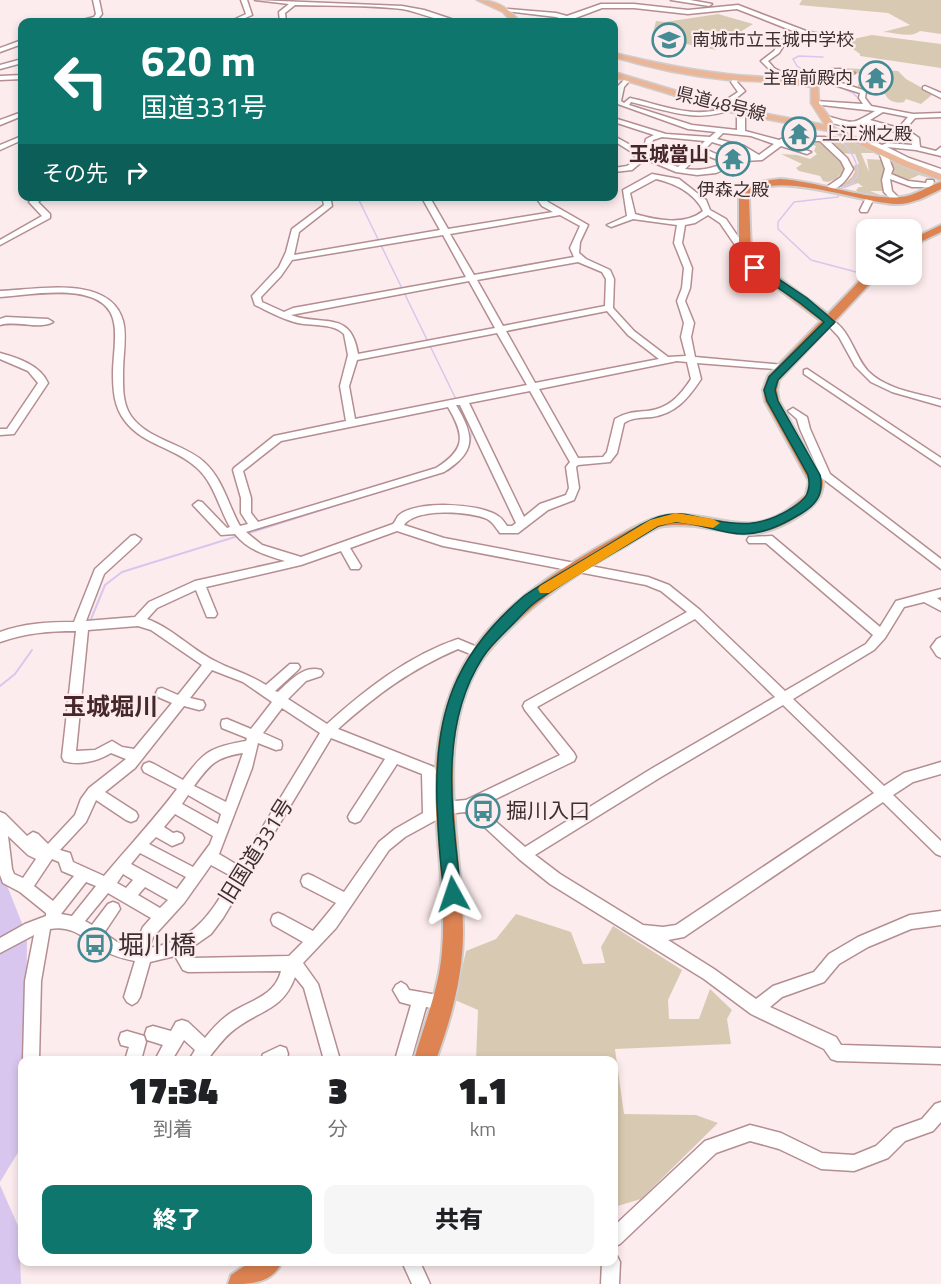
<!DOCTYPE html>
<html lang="ja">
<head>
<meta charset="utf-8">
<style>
  :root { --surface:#fff; --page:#f6f6f6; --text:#202124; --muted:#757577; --accent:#0f766e }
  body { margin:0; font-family:"Titillium Web","Noto Sans JP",sans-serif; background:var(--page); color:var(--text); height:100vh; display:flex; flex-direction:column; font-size:22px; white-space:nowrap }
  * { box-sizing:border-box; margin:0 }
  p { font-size:20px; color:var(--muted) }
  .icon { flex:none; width:33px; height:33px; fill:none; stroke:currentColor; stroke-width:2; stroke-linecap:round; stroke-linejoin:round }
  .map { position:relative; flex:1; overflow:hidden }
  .sheet { position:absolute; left:18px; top:1056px; width:600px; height:210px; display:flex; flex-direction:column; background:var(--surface); border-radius:12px; box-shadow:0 3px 9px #0003 }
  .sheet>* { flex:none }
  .guide { position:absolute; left:18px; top:18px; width:600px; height:183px; border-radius:12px; box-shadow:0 3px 9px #0003; background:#0f766e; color:#fff; overflow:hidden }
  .fabs { position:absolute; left:856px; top:219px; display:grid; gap:12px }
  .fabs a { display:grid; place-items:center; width:66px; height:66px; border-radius:12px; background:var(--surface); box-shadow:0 3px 9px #0003; font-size:30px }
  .pin { position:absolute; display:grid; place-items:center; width:51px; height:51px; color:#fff; margin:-26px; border-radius:12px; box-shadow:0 3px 9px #0006 }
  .me { position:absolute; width:66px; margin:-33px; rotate:355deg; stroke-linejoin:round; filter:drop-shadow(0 0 4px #0008) }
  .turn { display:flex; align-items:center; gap:21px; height:126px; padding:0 24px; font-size:27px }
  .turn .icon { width:78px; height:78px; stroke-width:2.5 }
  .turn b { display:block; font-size:42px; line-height:51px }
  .then { display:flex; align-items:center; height:57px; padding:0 24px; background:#0003; gap:12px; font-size:22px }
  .eta { display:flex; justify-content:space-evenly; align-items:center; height:102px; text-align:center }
  .eta b { font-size:36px; font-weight:800; line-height:42px }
  .cta { display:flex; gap:12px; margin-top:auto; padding:12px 24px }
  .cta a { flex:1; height:69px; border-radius:12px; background:var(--accent); color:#fff; font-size:24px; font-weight:800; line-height:69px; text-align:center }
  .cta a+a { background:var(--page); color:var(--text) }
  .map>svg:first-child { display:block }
</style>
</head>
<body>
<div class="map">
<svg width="941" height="1284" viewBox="0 0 941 1284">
  <rect width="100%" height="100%" fill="#fdeced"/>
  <!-- green -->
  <path fill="#d8cab2" d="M802 0H941V34L920 31C910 39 895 32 883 32L910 25 888 13 799 5Z
    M718 14 753 24 732 37 723 38 716 50 652 37 656 21 665 22Z
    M872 35 941 44V68L860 56V54L849 46 853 39Z
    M843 68 898 71 906 79 933 94 921 104 906 99 904 102C896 104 888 101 885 94L858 87V84H864L861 74C848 70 837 80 823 75Z
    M827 135 851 139 878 153H861L869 172 867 159 885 160 886 191H870L880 195 878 196 858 192 856 190 859 187H863L858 183 845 188 840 187 852 177 855 171 853 166 859 164 855 154 839 153 826 138Z
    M788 140H818L841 162 845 170 836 179 828 182 823 181 820 176 799 171 796 168 802 164 781 154 797 155 810 159 817 154 814 151 816 146 805 143 795 147 788 144Z
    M891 161 932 176 935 179V182L933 183V179L919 175 906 181 891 175Z
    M516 914 571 932 583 964 605 963 601 947 613 926 682 970 668 1000 669 1019H699L710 989 732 1010 727 1019 731 1044 615 1049 624 1114 696 1115 718 1123 641 1199 614 1207V1060H476L478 1010 455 1000 466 951 496 939Z"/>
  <!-- water -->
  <path fill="#d9c6ee" d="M0 861 4 878 27 936 26 1060H22V1146L0 1182Z
    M0 1185 19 1228 21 1284H0Z"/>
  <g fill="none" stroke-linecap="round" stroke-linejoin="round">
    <!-- stream-far1 -->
    <path stroke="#d9c6ee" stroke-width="1.5" d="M812 76 797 66 793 59 799 56 823 57
      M831 83 853 93 863 103
      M841 135V141C851 151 858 161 858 176L852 182 854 183 842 187 838 197 794 202 778 222V229L811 260 856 272
      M357 196 471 430C472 449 463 460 448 471"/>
    <!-- stream -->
    <path stroke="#d9c6ee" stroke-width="2" d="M246 534 450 469
      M91 619 105 585 122 572 238 536
      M0 686 15 674 32 650"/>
    <!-- minor casing -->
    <g stroke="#b48e91" stroke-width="3">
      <path id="minor" d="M93 0H99L102 14 98 19 78 22 79 21 94 17 96 14Z
        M241 0H247L252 15 236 22H229L246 14Z
        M255 0 402 6 424 10 460 22C444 24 420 12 402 9 367 5 331 6 295 5L285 13 286 22H280L279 12 289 4Z
        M671 0H690L712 4 709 6Z
        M601 4H634L688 10 738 5 806 31 839 38 836 40 805 35 797 37 786 42 779 53 768 61 774 68 794 79V81L792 82 770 70 761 61 774 51 781 40 798 33 737 9 688 14 634 8H602L565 22H558L562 19 556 17 505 11 508 9 556 13 567 16Z
        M22 40V44L0 52V48Z
        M22 59V63L0 69V65Z
        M840 69 855 73C846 77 832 72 820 76L866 91 865 98 871 106 913 114 941 113V117L915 118 909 125V131L919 138 920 147 936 151 941 147V156L916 150 887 147 909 158 941 169V174L903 162 887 153 893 169 891 174 908 181 926 183 927 180H933L934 182 931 187H912L890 179 892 191 902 201 895 203 884 192 882 180 885 169 879 152 881 150 866 145 875 142 882 145 887 143 912 145 911 139 903 134 865 124C852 131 837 124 823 120L822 118 826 116C854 123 850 126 875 111L813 104 812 103 815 101 863 104 859 98 860 93 815 79 809 83 804 82C813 71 826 69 840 69ZM883 112 908 117 901 125 902 129 870 120Z
        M22 75V79L0 80V76Z
        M734 77H738L737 82 745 91 734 100 732 109C698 124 666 110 631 102L629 105 692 125 737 130V112L741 110 745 112V131L779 140 786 137H825L847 158 853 169C848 178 840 190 828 190V186L841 177 845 169 841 161 820 141H788L786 143 811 152 807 154 781 146 762 160 743 161 716 173 697 175 676 172 645 159 632 170 614 172V168L627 166 637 159 630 151 614 141V136L643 152 646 139 654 135 614 122V118L666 134 710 137 716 132 688 129 615 103 618 86 626 78 631 79 624 87 621 101 624 103 630 98C662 105 695 120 727 107L729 98 738 92 731 82ZM723 133 751 136 774 144 759 155 744 146 717 139ZM662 137 705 141 678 167 649 156 653 140ZM712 142 738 150 751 156 732 161 705 149ZM701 153 725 163C711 169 700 171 685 169Z
        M925 86 941 93V98L923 89V87Z
        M22 112V116L0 125V120Z
        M22 136V140L0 150V145Z
        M652 174 679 179 706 200 710 210 726 219 741 241 749 245 745 247 735 245 720 223 708 215 695 223 685 225 682 243 692 268 690 288 685 301 694 323 691 337 695 357 784 365 787 366V370L697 363 701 379C688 399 676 413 652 417 642 418 633 417 624 423L617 453 610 462 578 465 576 467 579 488 574 500 548 510 518 533H500C496 528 493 522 487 519 469 511 416 508 404 525L444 538 648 577 669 585 700 610 785 691 866 644 873 635 766 543H749L747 540 749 537 772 536 880 627 896 601 941 589V597L937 598 941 601V611L924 602 904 607 885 638 874 650 793 699 884 786 904 773 941 762V774L913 782 893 795 941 841V856L936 854 883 802 684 937 668 940 714 969 756 999 773 986 814 972 829 954 858 937 910 915 941 911V925L911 929 868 947 839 964 824 982 782 997 770 1007 836 1037 841 1045 941 1048V1064L837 1061 831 1059 824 1049 751 1014 704 979 550 884 519 859 477 820 465 812 447 814 405 837 389 850 336 928 303 963 318 984 340 1060H324L304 988 295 977C283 1010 260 1010 235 1029 224 1037 215 1050 207 1060H189L195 1050 184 1040 172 1060H155L163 1045 147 1040 145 1034 147 1028 153 1026 171 1031 176 1022 182 1020 188 1022 205 1038C213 1028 221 1019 232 1012 251 1000 275 996 281 971L188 972 183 970 175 956 150 962 140 997 137 1002 132 1005 127 1002 124 997 135 961C125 959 116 957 107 952 87 942 75 924 50 929L41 981 39 1060H23L25 981 34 935 0 953V938L25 924 46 916V913L20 892 3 883 0 875V812L5 814 27 836 33 832 38 834 48 844 75 815 81 799 89 788 126 759 111 753C98 761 79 766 64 761L62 757 76 631C49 631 26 633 0 642V632C24 623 48 622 74 622L95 569 131 536 135 535 141 539 139 542 104 574 86 621 135 617 149 602 195 581 285 561C265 555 248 550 235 534L221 535 193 505 198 501 202 502 227 528 230 527C219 508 214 483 197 468 176 448 143 445 125 421 114 407 113 390 113 373 113 357 117 338 114 323 107 279 31 295 0 297V291C36 290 110 274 123 321 127 336 123 356 123 371 123 386 122 403 131 416 148 440 183 443 204 462 223 479 228 505 240 526L248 524 241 513V498L233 470 234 468 274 436 346 421 340 386 348 355 344 334C332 322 310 327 294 322 280 318 268 311 255 305L252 296 279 267 286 252 292 229 324 205 322 196H330L332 206 299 232 294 255 440 230 421 196H429L448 229 553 212 542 206 537 199 539 196H547L545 199 548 202 588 225 580 242 579 253 586 259 610 270 614 279 613 308 634 331 668 357 686 356 681 337 684 323 677 301 682 288 684 268 674 243 677 225 633 219 611 227 607 225 627 216 623 190ZM656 179C674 183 695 193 703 211 685 226 656 220 635 214L630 193ZM560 215 580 226 570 248 574 257 474 275 450 234ZM443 235 466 277 293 308 284 312 262 302 261 297 281 276 292 260ZM578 262 602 272 606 279 605 306 503 326 477 280ZM469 281 495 328 358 354C351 309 323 327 291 315ZM607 311 628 335 659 359 535 383 506 331ZM497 333 527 385 355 419 349 386 357 360ZM677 361 687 362 691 379C680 396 668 409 647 411 636 412 626 412 615 419L607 452 603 457 578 458 539 389ZM530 391 570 462 566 467 569 488 566 495 540 504 524 517 469 403ZM456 405H460L516 523 512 526H507C504 522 502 518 498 516 480 503 414 500 398 516 396 519 395 522 393 524L301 557 262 545 246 532 444 472C476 452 475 437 456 405ZM448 407C465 436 466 449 436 468L258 522 251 513V498L243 471 281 441ZM397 531 443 546 646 585 661 591 687 612 525 702 523 706 525 710 560 755 466 800 445 802 437 806 436 771 434 767 338 729C376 695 411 669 458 649L478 657 482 655 484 652 482 649 458 639C408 656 366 689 327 724L288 699 306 681 321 676 323 673 321 670C303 665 290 681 278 692L275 691 298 670 300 667 298 664H290L266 685C249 674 232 670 215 661 191 649 172 628 147 619L157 608 196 590 207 617H215L217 614 206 587 301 565 341 551 351 569H359L361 566 350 548ZM695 619 775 697 651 769 525 847 479 807 574 761 576 757 574 753 537 707ZM138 626 151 630 202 665 178 695 162 688 158 689 156 693 158 697 172 703 134 749 122 747 112 741 95 750 76 751 88 630ZM212 670 243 682 272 702 251 729 227 719 222 720 221 724 222 728 247 738 246 741C211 747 204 751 183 780L154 764 149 762 144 764 142 768 144 772 177 789C154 820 128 847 104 876L73 862 70 853 60 850 86 822 96 800 126 820 131 822 136 820 138 816 136 812 105 792 135 768 184 706 199 710 203 709 205 705 203 701 190 698ZM783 705 874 793 676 925 663 927 643 925 560 874 535 855 661 777ZM282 708 320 733 239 866 219 854 252 768 258 743 276 750 281 749 282 745 281 741 263 733ZM331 738 385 759 350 813 348 817 350 821 355 823 360 821 397 764 422 774 423 813 395 829 379 842 344 892 313 876 308 874 303 876 301 881 303 886 336 903 313 931 283 915 278 913 273 915 271 920 273 925 303 942 289 956 192 958 188 950 211 934 223 918ZM243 753 226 802 194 786C210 764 216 757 243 753ZM188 795 221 814 218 824 182 804ZM175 814 213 836 210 844 193 867 149 844 156 837 172 846 182 842 184 838 182 834 177 832 173 833 164 827ZM8 836 28 855 36 859 23 878 14 874 12 869ZM140 853 186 877 177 889 131 864ZM52 859 59 862 62 871 74 876 53 901 34 886ZM211 865 233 877C210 914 195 941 149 948L153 937 184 903ZM123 874 133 880 126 888 117 883ZM86 882 96 886 72 916 61 914ZM145 887 168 900 160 908 138 895ZM108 893 151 918 143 927 134 947 117 942 104 933 120 909 118 904 113 902 108 904 92 925 85 921Z
        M35 196H45L38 202 50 214V218L0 245V240L42 216 29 202Z
        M867 196 874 198 867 212H861L860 210Z
        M6 317 48 319 53 322C40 330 16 320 0 325V319Z
        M830 319C850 328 854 356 868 371 887 390 917 393 941 400V406L892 392 871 382 855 366 839 337 825 322Z
        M0 353C18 358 40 365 48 383L14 434 0 435V429H7L38 383 28 371 0 359Z
        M807 369 941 458V466L804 374V370Z
        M793 408 807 417 810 429 830 474 941 559V569L822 478 800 429 797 419 788 411Z
        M941 637V658L937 656 931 647 937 639Z
        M401 982 406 985 409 990 449 997 452 1002 449 1007 444 1010 426 1007 411 1060H395L411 1005 400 1002 393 990 396 985Z
        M127 1031 144 1036 146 1042 141 1060H125L129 1047 121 1045 119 1039 121 1033Z
        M280 1046 286 1048 288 1054 286 1060H261L263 1054Z
        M941 1102V1122L933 1131 905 1141 888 1158 854 1171 821 1169 779 1149 750 1141 716 1153 620 1244 614 1247V1226L705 1141 711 1139 750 1125 781 1133 822 1153 854 1155 876 1146 894 1129 922 1119 935 1104Z
        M614 1254 617 1256 620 1262 619 1284H601L602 1262H614Z
        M402 1262H420L430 1284H412Z"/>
    </g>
    <!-- major casing -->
    <g stroke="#d0cdcd" stroke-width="3">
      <path id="major" d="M477 0C496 0 509 8 520 22H512L503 12Z
        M614 53C651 62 689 70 727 74 759 78 787 76 818 84L819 103 833 122V127L907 161 941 174V180L901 165 834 132 725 111 614 77V72L730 107 825 125 811 103V87C783 80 756 82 728 80 690 76 650 68 614 57Z"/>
    </g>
    <!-- highway casing -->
    <g stroke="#d0cdcd" stroke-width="4">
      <path id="highway" d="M780 179C817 181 868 201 901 197 916 196 927 186 941 182V189C927 196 913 204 897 204 867 205 766 166 749 198L751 252 753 259 828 314 867 273 879 274 835 321 834 325H831L779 380 777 390 779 401 823 481C823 497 815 505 802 514 758 543 743 533 695 526 683 525 670 524 659 527 648 531 637 539 627 545 590 566 553 588 522 617 508 630 493 644 482 660 431 740 463 844 463 932 463 977 451 1019 436 1060H414C424 1024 439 990 442 951 446 904 438 857 436 811 428 655 502 599 629 530 643 523 655 516 671 515 716 512 747 539 789 509 795 504 801 500 806 495L809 481 765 401 763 390 768 376 821 321 744 263 739 252V198C746 182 764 181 780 179Z
        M941 225V232L912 246V239Z
        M250 1262H282C272 1284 250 1284 228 1284L231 1275Z"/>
    </g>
    <!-- minor -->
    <use href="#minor" fill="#fff" fill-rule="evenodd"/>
    <!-- major -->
    <use href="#major" fill="#ebb597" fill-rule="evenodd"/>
    <!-- highway -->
    <use href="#highway" fill="#de8352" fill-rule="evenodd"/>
  </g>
  <!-- route -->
  <path fill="#0f766e" stroke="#0a4d48" stroke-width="1.5" d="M752 266H759L807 298 835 322 778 380 775 390 778 401 820 475C824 493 817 504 802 513 784 524 766 533 745 534 722 535 699 522 676 522 670 522 663 525 658 526 618 551 575 574 537 601 527 608 519 618 511 626 501 636 490 646 483 657 437 728 453 815 461 894L459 899 453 901 447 899C440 882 438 825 437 804 434 714 454 656 524 596 536 587 550 580 563 572 589 557 615 541 641 525 651 519 663 514 675 514 683 513 693 516 701 518 739 525 758 529 792 508 806 499 812 492 808 475L767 401 764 390 769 377 824 322 800 303 752 270Z"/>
  <!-- slow -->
  <path fill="#f59e0b" d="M676 513 713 519 720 523 713 528 676 522 658 526 549 593H540L538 589 540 586 650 520Z"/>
  <!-- icons -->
  <defs>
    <g id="school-ring" transform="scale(1.725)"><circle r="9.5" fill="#fdeced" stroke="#448b93" stroke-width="1.5"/><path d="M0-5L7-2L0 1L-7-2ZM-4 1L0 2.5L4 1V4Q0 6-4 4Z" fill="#448b93"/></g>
    <g id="temple-ring" transform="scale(1.725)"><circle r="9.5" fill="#fdeced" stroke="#448b93" stroke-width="1.5"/><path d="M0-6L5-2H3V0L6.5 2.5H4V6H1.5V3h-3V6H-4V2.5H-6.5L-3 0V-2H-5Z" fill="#448b93"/></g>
    <g id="bus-ring" transform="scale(1.725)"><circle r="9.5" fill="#fdeced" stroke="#448b93" stroke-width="1.5"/><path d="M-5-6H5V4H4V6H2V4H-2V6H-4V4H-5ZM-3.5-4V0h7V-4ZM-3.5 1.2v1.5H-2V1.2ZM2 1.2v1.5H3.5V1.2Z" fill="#448b93"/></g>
  </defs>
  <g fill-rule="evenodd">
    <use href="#school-ring" x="669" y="40"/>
    <use href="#temple-ring" x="876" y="78"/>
    <use href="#temple-ring" x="799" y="134"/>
    <use href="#temple-ring" x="733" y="159"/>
    <use href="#bus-ring" x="483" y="811"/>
    <use href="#bus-ring" x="95" y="945"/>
  </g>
  <g text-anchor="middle" stroke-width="4.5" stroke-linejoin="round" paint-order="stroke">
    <!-- far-poi labels -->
    <g font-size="18" fill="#3d2e2f" stroke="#fdeced" text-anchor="start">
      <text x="692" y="46">南城市立玉城中学校</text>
      <text x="853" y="84" text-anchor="end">主留前殿内</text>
      <text x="822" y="140">上江洲之殿</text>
      <text x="733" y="196" text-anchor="middle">伊森之殿</text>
    </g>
    <!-- far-street labels -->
    <g font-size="18" fill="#3d2e2f" stroke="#fdeced">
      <text transform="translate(721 104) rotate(14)" y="6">県道48号線</text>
    </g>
    <!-- far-quarter labels -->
    <g font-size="20" font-weight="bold" fill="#46282b" stroke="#fdeced">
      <text x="669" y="161">玉城當山</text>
    </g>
    <!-- poi labels -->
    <g font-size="21" fill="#3d2e2f" stroke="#fdeced" text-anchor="start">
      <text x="506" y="818">掘川入口</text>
    </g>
    <!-- street labels -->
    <g font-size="21" fill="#3d2e2f" stroke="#fdeced">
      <text transform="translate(256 851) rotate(-58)" y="7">旧国道331号</text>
    </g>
    <!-- quarter labels -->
    <g font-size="24" font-weight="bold" fill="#46282b" stroke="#fdeced">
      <text x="110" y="715">玉城堀川</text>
    </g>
    <!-- near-poi labels -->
    <g font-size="26" fill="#3d2e2f" stroke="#fdeced" text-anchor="start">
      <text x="118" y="954">堀川橋</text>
    </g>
  </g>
</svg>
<div class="fabs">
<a><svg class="icon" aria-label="layers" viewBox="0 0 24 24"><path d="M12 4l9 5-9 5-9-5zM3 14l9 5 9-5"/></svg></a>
</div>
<div class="pin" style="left:755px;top:268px;background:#d93025"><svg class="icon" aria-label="arrive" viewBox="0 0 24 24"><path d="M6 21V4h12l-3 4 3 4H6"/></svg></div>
<svg class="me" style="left:453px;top:894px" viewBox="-20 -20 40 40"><path d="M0-17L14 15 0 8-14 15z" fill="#0f766e" stroke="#fff" stroke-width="4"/></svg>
<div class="guide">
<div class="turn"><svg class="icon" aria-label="left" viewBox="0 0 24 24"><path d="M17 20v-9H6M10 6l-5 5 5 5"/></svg><div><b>620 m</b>国道331号</div></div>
<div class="then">その先<svg class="icon" aria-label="right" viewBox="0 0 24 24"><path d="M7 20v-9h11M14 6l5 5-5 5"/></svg></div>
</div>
<section class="sheet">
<div class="eta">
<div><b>17:34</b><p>到着</p></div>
<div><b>3</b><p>分</p></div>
<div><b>1.1</b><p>km</p></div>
</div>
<div class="cta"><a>終了</a><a>共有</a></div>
</section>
</div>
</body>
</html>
